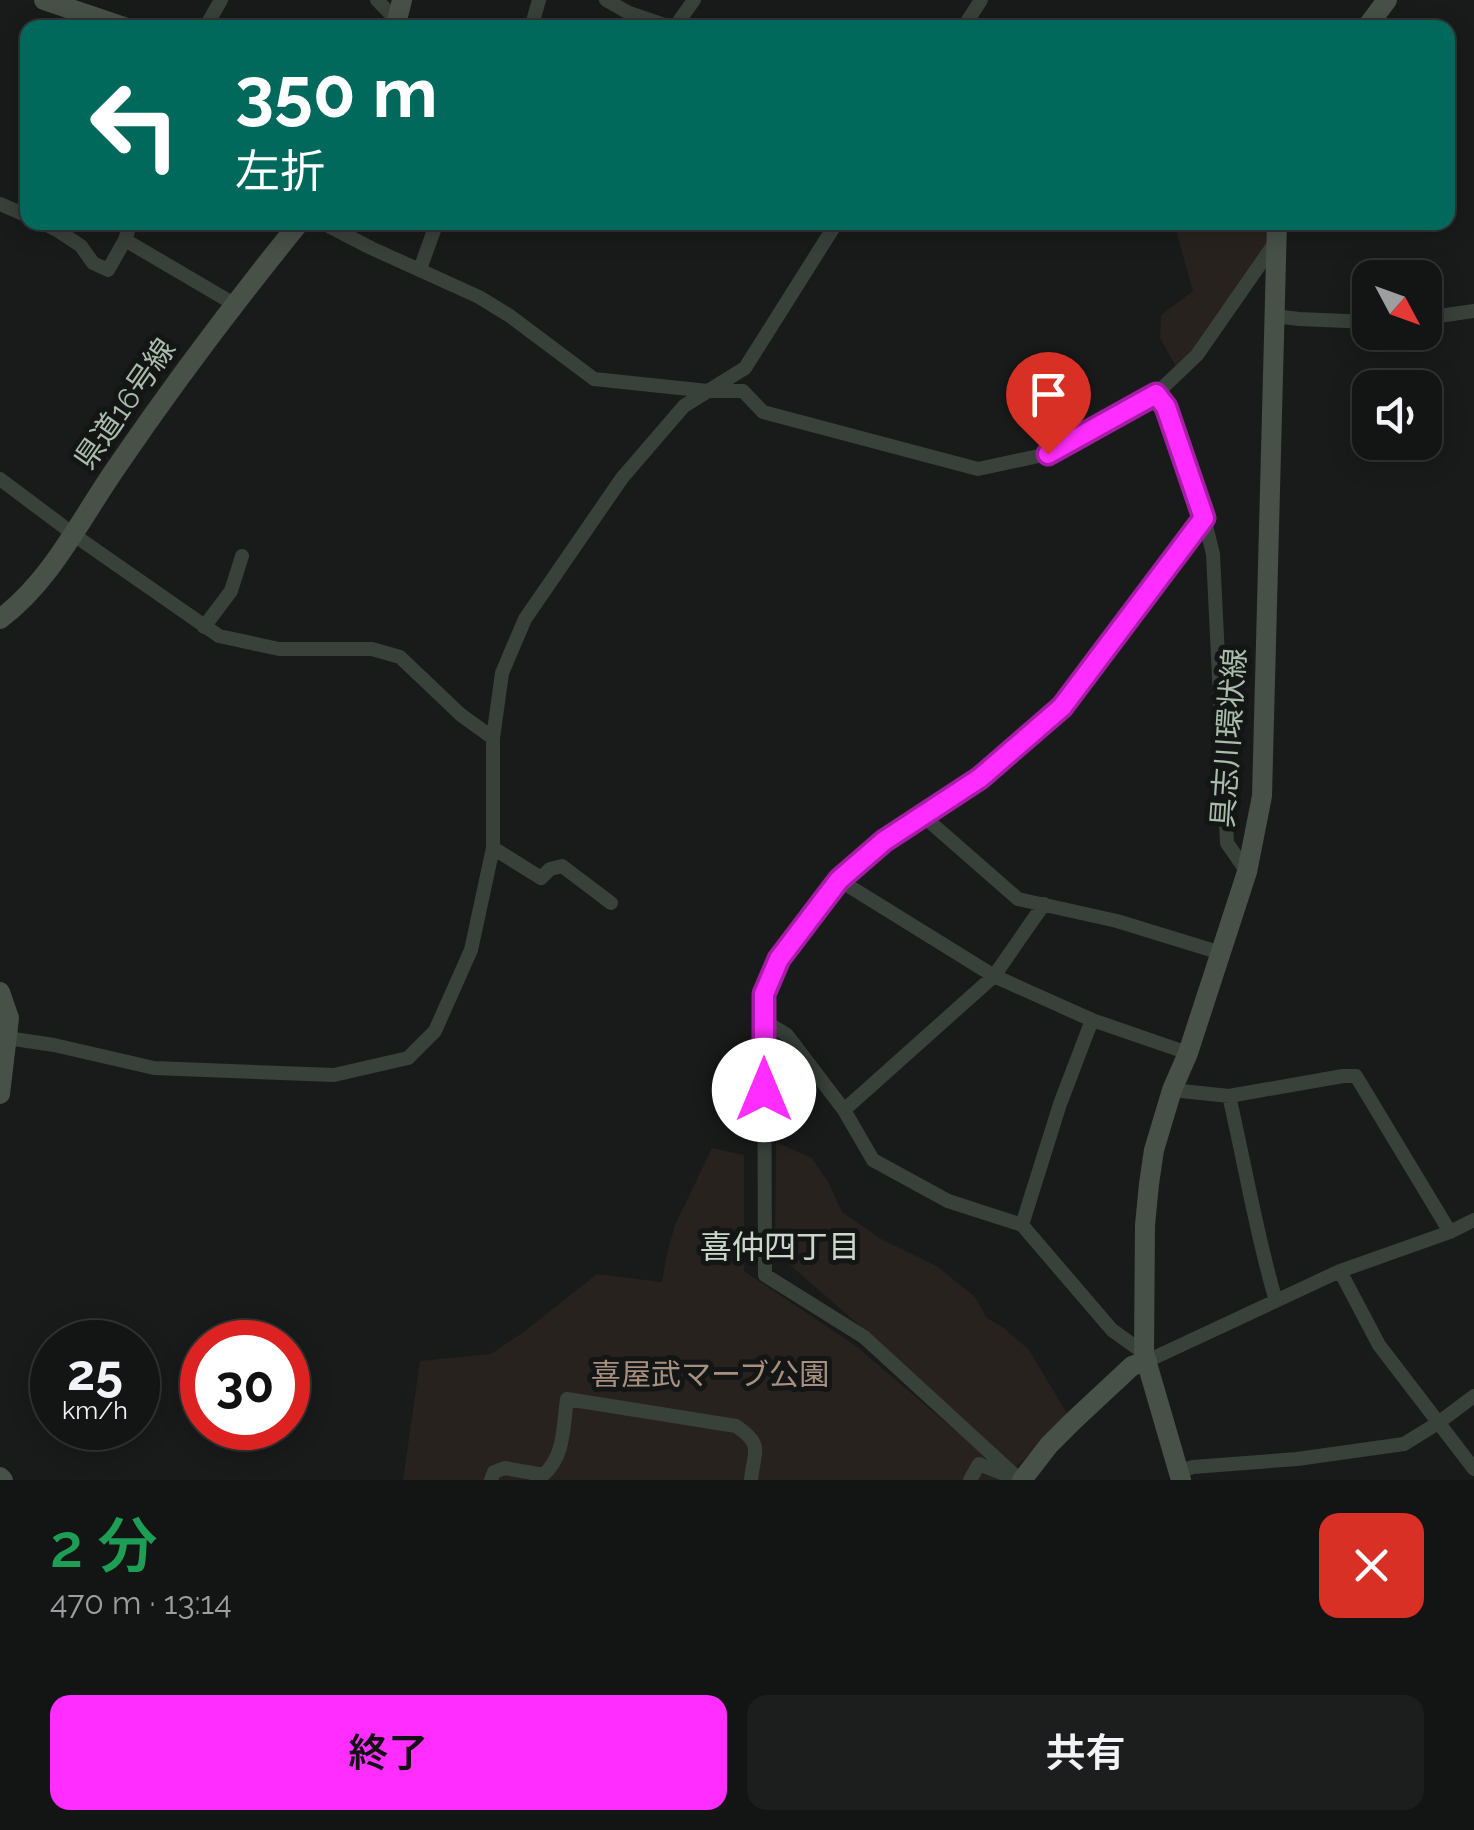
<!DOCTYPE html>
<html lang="ja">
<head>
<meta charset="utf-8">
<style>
  :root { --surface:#131414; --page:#1c1d1d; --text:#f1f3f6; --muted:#9d9ea0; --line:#323334; --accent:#ff2dff }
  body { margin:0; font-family:Raleway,"Noto Sans JP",sans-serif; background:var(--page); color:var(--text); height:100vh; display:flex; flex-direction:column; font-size:38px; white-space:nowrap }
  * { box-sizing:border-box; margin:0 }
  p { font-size:32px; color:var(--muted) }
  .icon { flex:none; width:55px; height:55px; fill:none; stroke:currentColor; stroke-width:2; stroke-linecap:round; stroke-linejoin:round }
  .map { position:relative; height:1480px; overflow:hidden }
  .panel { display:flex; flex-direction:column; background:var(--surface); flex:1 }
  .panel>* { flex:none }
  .top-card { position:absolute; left:20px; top:20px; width:1435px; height:210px; border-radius:20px; box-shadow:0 5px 25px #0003,0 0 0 2px var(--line); background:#00695c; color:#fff; overflow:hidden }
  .needle { width:65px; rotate:131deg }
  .buttons { position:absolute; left:1352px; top:260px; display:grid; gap:20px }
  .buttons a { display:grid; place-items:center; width:90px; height:90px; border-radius:20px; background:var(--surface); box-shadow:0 5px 25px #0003,0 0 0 2px var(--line); font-size:50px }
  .speed { position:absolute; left:30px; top:1320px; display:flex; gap:20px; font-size:50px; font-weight:700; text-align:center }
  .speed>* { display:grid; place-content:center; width:130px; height:130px; border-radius:50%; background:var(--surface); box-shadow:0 5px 25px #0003,0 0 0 2px var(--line); line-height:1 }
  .speed small { font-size:25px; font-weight:400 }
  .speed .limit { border:15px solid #d22; background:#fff; color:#111 }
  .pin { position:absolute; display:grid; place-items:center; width:85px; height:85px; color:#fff; margin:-102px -42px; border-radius:50% 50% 50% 0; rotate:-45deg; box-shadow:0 0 10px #0007 }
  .pin .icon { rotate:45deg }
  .me { position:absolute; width:110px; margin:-55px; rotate:0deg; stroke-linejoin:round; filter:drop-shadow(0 0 8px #0008) }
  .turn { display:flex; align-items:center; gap:35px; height:210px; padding:0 50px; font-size:45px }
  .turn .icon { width:130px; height:130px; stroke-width:2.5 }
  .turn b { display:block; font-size:70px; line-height:85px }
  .round { display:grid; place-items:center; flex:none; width:105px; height:105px; border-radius:20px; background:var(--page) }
  .head { display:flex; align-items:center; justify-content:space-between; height:170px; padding:0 50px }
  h1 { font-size:60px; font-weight:600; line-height:75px; color:#1e9e55 }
  .button { display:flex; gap:20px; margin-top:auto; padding:20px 50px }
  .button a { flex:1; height:115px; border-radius:20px; background:var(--accent); color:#111; font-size:40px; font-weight:600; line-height:115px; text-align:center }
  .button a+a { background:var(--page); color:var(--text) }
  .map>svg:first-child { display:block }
</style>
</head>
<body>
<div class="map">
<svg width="1474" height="1480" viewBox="0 0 1474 1480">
  <rect width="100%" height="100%" fill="#191b1a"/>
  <!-- green -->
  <path fill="#27221e" d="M1174 223H1227L1237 232 1277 228 1179 372 1160 338 1161 315 1193 291Z
    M776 1142 812 1158 828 1182 842 1212 881 1239 938 1267 975 1297 987 1318 1004 1328 1029 1350 1069 1417 1015 1468 866 1331 775 1252Z
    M712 1148 744 1155V1271L856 1346 992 1462 1007 1480H403L420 1361 491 1354 525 1331 597 1274 662 1282 667 1253 675 1225Z"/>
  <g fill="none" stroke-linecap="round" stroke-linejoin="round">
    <!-- street -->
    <path stroke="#39413b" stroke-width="14" d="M377 0 401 25
      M606 0 629 13 673 28
      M205 28 221 0
      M531 28 539 0
      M674 28 694 0
      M963 28 981 0
      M0 204 28 216
      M41 222 57 230 81 246 93 263 108 270 125 240
      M131 222 125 240 234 304
      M321 222 371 248 479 297 510 316 594 379 708 391H743L763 412 978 469 1048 454 1156 394 1197 355 1277 240
      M420 269 437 222
      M1275 316 1299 319 1370 322
      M1425 318 1474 311
      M1156 394 1166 407 1204 518 1213 554 1227 843 1247 872
      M0 479 84 542 219 636 279 649H372L400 657 461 715 493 738
      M204 627 231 591 242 556
      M922 815 1018 899 1117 921 1221 953
      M493 848 541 878 550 869 562 866 611 903
      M839 880 994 976 1092 1020 1188 1053
      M764 1021 787 1035 844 1110 873 1160 948 1201 1022 1225 1112 1330 1144 1353
      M7 1038 54 1045 154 1068 334 1075 408 1058 435 1031 471 950 493 848V738L502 673 525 619 622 478 684 406 745 368 837 222
      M1172 1090 1229 1096 1343 1076H1356L1450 1232
      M1229 1096C1245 1164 1256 1234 1276 1301
      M844 1110 994 976 1044 904
      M1022 1225 1060 1104 1092 1020
      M1340 1271 1379 1345 1474 1469
      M1147 1361 1340 1271 1450 1232 1474 1220
      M1178 1472 1193 1467 1297 1459 1404 1444 1438 1423 1474 1396
      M491 1480 494 1472 505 1468 543 1475C565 1457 563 1426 567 1399L736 1426C764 1445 754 1450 751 1480
      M970 1480 979 1464 1014 1478
      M1020 1480 864 1337 765 1275 764 994 779 959 839 880 884 841 981 778 1061 707 1204 518"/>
    <!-- secondary -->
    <path stroke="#475148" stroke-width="20" d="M44 0 127 28
      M395 28 402 0
      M1366 28 1387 0
      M0 619C51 581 80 520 116 468 174 383 235 302 300 222
      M0 992 9 1018 0 1094
      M0 1477 3 1480
      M1022 1480 1049 1445 1072 1422 1132 1366 1147 1361
      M1181 1480 1144 1353 1145 1225 1149 1184 1154 1150 1172 1090 1188 1053 1247 872 1262 796 1277 222"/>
  </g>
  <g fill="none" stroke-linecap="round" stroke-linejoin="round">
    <!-- route casing -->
    <g stroke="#a61da6" stroke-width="25">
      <path id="route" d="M764 1090V994L779 959 839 880 884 841 980 778 1062 707 1204 518 1166 407 1156 394 1048 454"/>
    </g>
    <!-- route -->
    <use href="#route" stroke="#ff2dff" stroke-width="18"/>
  </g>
  <g text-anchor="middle" stroke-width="10" stroke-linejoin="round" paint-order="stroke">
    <!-- street labels -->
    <g font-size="30" fill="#aabcab" stroke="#141615">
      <text transform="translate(125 404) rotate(-55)" y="10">県道16号線</text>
      <text transform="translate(1229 738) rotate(-86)" y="10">具志川環状線</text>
    </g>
    <!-- park labels -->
    <g font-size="30" fill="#a89080" stroke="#141615">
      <text x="710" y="1385">喜屋武マーブ公園</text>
    </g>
    <!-- neighbourhood labels -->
    <g font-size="32" fill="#ccd7cc" stroke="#141615">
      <text x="780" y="1258">喜仲四丁目</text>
    </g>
  </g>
</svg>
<div class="buttons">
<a><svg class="needle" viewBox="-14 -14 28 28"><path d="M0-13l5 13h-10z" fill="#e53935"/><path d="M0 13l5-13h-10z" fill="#9d9ea0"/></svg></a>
<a><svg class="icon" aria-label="sound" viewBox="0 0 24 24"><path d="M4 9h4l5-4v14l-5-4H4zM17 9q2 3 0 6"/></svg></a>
</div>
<div class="speed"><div>25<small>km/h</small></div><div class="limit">30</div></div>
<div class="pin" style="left:1048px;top:454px;background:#d93025"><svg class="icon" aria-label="arrive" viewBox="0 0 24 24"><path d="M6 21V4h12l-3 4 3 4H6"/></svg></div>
<svg class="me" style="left:764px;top:1090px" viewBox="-20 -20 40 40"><circle r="19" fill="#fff"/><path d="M0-13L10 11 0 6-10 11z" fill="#ff2dff"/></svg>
<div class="top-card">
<div class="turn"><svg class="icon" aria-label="left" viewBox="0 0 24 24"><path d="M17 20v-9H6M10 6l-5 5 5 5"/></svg><div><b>350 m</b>左折</div></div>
</div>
</div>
<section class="panel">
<div class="head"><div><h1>2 分</h1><p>470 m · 13:14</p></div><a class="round" style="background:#d93025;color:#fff"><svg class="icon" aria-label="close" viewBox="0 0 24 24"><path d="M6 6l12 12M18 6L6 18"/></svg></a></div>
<div class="button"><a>終了</a><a>共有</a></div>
</section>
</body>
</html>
